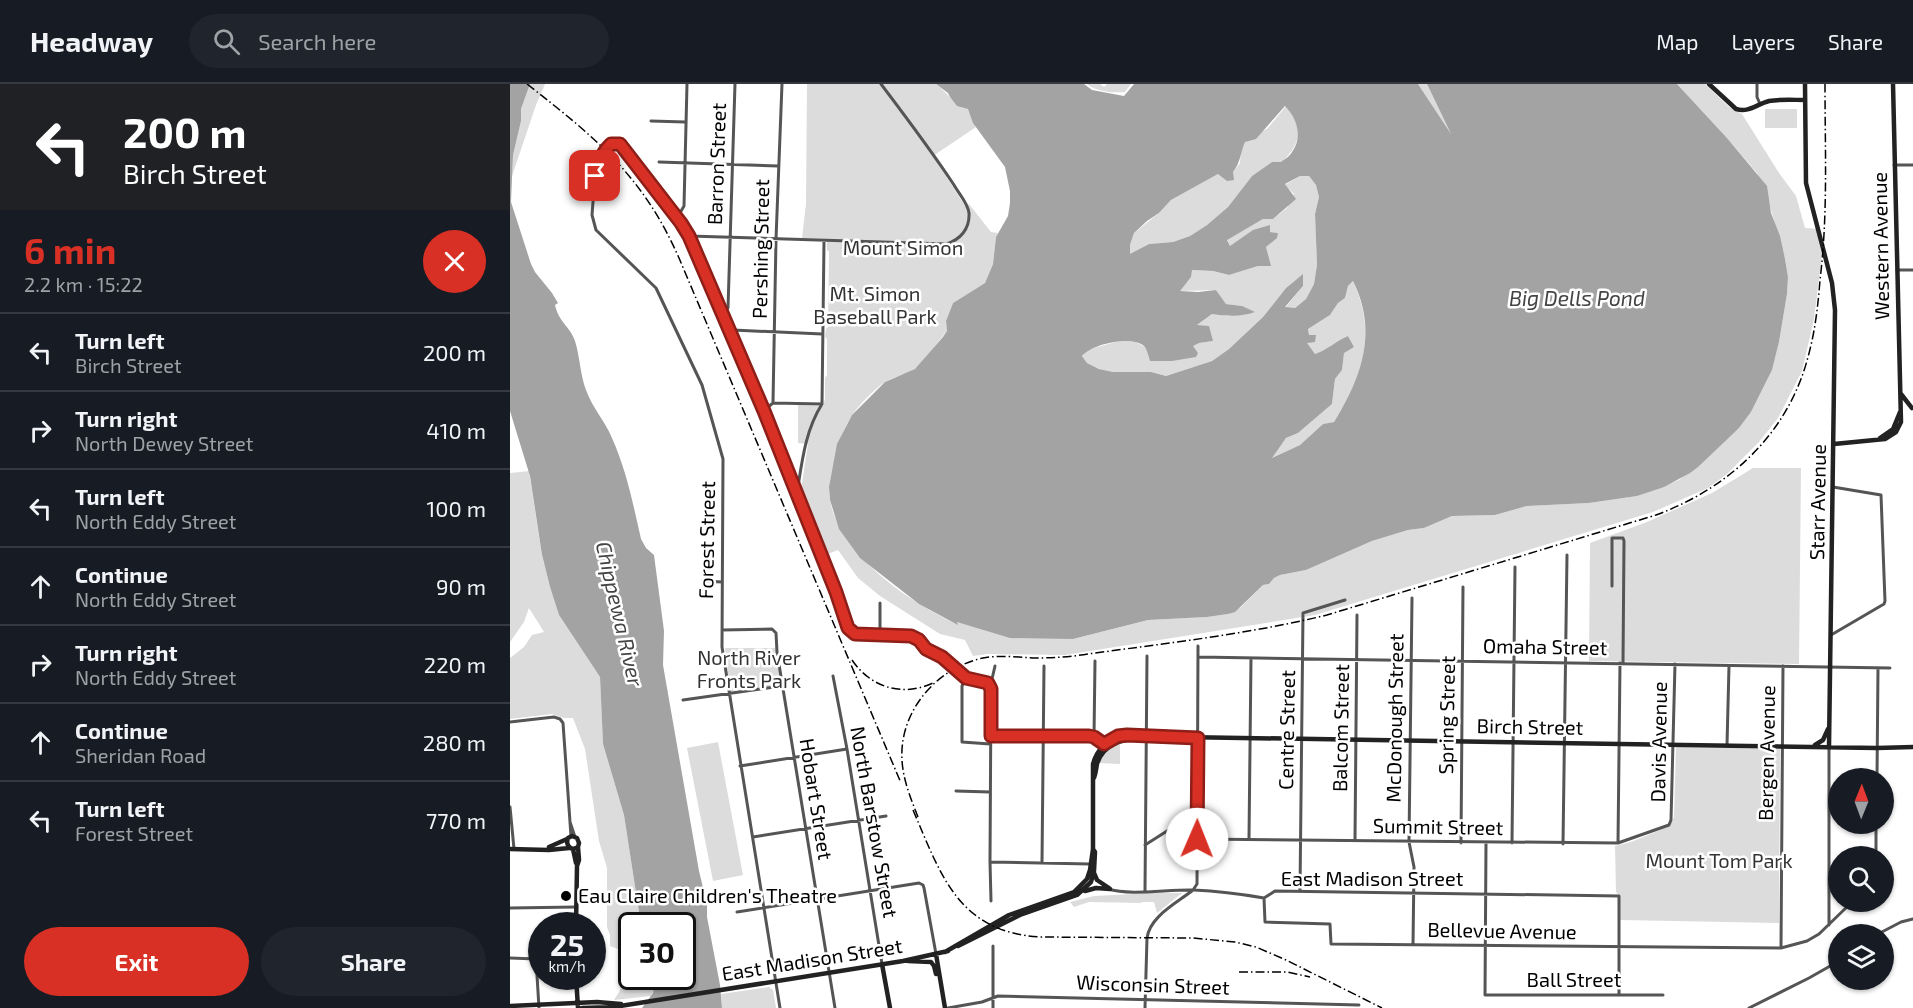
<!DOCTYPE html>
<html lang="en">
<head>
<meta charset="utf-8">
<style>
  :root { --surface:#171b24; --page:#20242c; --text:#f1f3f6; --muted:#9ea1a6; --line:#363941; --accent:#d93025 }
  body { margin:0; font-family:"Exo 2",sans-serif; background:var(--page); color:var(--text); height:100vh; display:flex; flex-direction:column; font-size:22px; white-space:nowrap }
  * { box-sizing:border-box; margin:0 }
  p { font-size:20px; color:var(--muted) }
  .icon { flex:none; width:33px; height:33px; fill:none; stroke:currentColor; stroke-width:2; stroke-linecap:round; stroke-linejoin:round }
  .map { position:relative; flex:1; overflow:hidden }
  .drawer { display:flex; flex-direction:column; background:var(--surface); width:510px }
  .drawer>* { flex:none }
  .banner { background:#202124; color:#fff; overflow:hidden }
  .needle { width:39px; rotate:1deg }
  .fabs { position:absolute; left:1318px; top:684px; display:grid; gap:12px }
  .fabs a { display:grid; place-items:center; width:66px; height:66px; border-radius:50%; background:var(--surface); box-shadow:0 2px 4px #0004; font-size:30px }
  .speed { position:absolute; left:18px; top:828px; display:flex; gap:12px; font-size:30px; font-weight:700; text-align:center }
  .speed>* { display:grid; place-content:center; width:78px; height:78px; border-radius:50%; background:var(--surface); box-shadow:0 2px 4px #0004; line-height:1 }
  .speed small { font-size:15px; font-weight:400 }
  .speed .limit { border:3px solid #111; border-radius:9px; background:#fff; color:#111 }
  .pin { position:absolute; display:grid; place-items:center; width:51px; height:51px; color:#fff; margin:-26px; border-radius:12px; box-shadow:0 3px 9px #0006 }
  .me { position:absolute; width:66px; margin:-33px; rotate:1deg; stroke-linejoin:round; filter:drop-shadow(0 0 4px #0008) }
  .turn { display:flex; align-items:center; gap:21px; height:126px; padding:0 24px; font-size:27px }
  .turn .icon { width:78px; height:78px; stroke-width:2.5 }
  .turn b { display:block; font-size:42px; line-height:51px }
  .round { display:grid; place-items:center; flex:none; width:63px; height:63px; border-radius:32px; background:var(--page) }
  .head { display:flex; align-items:center; justify-content:space-between; height:102px; padding:0 24px }
  h1 { font-size:36px; font-weight:700; line-height:45px; color:var(--accent) }
  .action { display:flex; gap:12px; margin-top:auto; padding:12px 24px }
  .action a { flex:1; height:69px; border-radius:36px; background:var(--accent); color:#fff; font-size:24px; font-weight:700; line-height:69px; text-align:center }
  .action a+a { background:var(--page); color:var(--text) }
  ul { padding:0; list-style:none }
  li { display:flex; align-items:center; gap:18px; height:78px; padding:0 24px; border-top:2px solid var(--line) }
  li div { flex:1 }
  li b { display:block; font-size:22px }
  li em { font-style:normal }
  header { display:flex; align-items:center; gap:36px; box-sizing:border-box; height:84px; padding:0 30px; background:var(--surface); border-bottom:2px solid var(--line) }
  header strong { font-size:28px }
  nav { display:flex; gap:33px; margin-inline-start:auto; font-size:21px }
  .search { width:420px; height:54px; background:var(--page); display:flex; align-items:center; gap:15px; box-sizing:border-box; padding:0 21px; border-radius:33px; color:var(--muted); font-size:22px }
  main { display:flex; flex:1; min-height:0 }
  .map>svg:first-child { display:block }
</style>
</head>
<body>
<header>
<strong>Headway</strong>
<div class="search"><svg class="icon" aria-label="search" viewBox="0 0 24 24"><circle cx="10" cy="10" r="6"/><path d="M15 15l6 6"/></svg>Search here</div>
<nav><a>Map</a><a>Layers</a><a>Share</a></nav>
</header>
<main>
<section class="drawer">
<div class="banner">
<div class="turn"><svg class="icon" aria-label="left" viewBox="0 0 24 24"><path d="M17 20v-9H6M10 6l-5 5 5 5"/></svg><div><b>200 m</b>Birch Street</div></div>
</div>
<div class="head"><div><h1>6 min</h1><p>2.2 km · 15:22</p></div><a class="round" style="background:#d93025;color:#fff"><svg class="icon" aria-label="close" viewBox="0 0 24 24"><path d="M6 6l12 12M18 6L6 18"/></svg></a></div>
<ul>
<li><svg class="icon" aria-label="left" viewBox="0 0 24 24"><path d="M17 20v-9H6M10 6l-5 5 5 5"/></svg><div><b>Turn left</b><p>Birch Street</p></div><em>200 m</em></li>
<li><svg class="icon" aria-label="right" viewBox="0 0 24 24"><path d="M7 20v-9h11M14 6l5 5-5 5"/></svg><div><b>Turn right</b><p>North Dewey Street</p></div><em>410 m</em></li>
<li><svg class="icon" aria-label="left" viewBox="0 0 24 24"><path d="M17 20v-9H6M10 6l-5 5 5 5"/></svg><div><b>Turn left</b><p>North Eddy Street</p></div><em>100 m</em></li>
<li><svg class="icon" aria-label="ahead" viewBox="0 0 24 24"><path d="M12 20V5M6 11l6-6 6 6"/></svg><div><b>Continue</b><p>North Eddy Street</p></div><em>90 m</em></li>
<li><svg class="icon" aria-label="right" viewBox="0 0 24 24"><path d="M7 20v-9h11M14 6l5 5-5 5"/></svg><div><b>Turn right</b><p>North Eddy Street</p></div><em>220 m</em></li>
<li><svg class="icon" aria-label="ahead" viewBox="0 0 24 24"><path d="M12 20V5M6 11l6-6 6 6"/></svg><div><b>Continue</b><p>Sheridan Road</p></div><em>280 m</em></li>
<li><svg class="icon" aria-label="left" viewBox="0 0 24 24"><path d="M17 20v-9H6M10 6l-5 5 5 5"/></svg><div><b>Turn left</b><p>Forest Street</p></div><em>770 m</em></li>
</ul>
<div class="action"><a>Exit</a><a>Share</a></div>
</section>
<div class="map">
<svg width="1403" height="924" viewBox="0 0 1403 924">
  <rect width="100%" height="100%" fill="#fff"/>
  <!-- green -->
  <path fill="#dcdcdc" d="M20 0H35L26 21 2 92 3 71 11 37V25Z
    M297 0H426C438 9 444 21 458 25L466 43 423 72 455 122 459 120 481 148 488 149 486 153 483 180 475 199 443 219 436 237 437 247 410 281C401 290 387 291 377 297 366 303 348 322 341 333 333 346 328 360 325 375 322 389 318 402 320 416 329 470 400 519 447 540L446 538 563 555 638 536 697 533 718 530 731 523 753 501 759 500 764 494 770 491 796 486 862 457 898 446 914 444 942 432 985 431 1017 422 1079 419 1127 412 1169 396 1229 344 1241 328 1262 286 1269 258 1277 210 1278 193 1275 175 1259 119 1247 89 1217 54 1167 0H1195L1219 23 1232 30 1269 89 1286 112 1295 144 1308 145 1309 159 1312 171 1304 235 1292 287 1268 334 1249 358 1217 390 1198 404 1143 428 805 531 555 571 477 570 463 572 455 556 430 550 370 512 348 494 328 466 315 471 290 412 298 360 288 359V321L313 322 315 315V294L317 291V255L315 253 316 245 318 243 319 168 317 166V155L292 154 296 120Z
    M577 0H590L594 3 597 0H621L615 8C603 9 587 8 577 0Z
    M908 0H917L943 54Z
    M776 22C794 44 791 60 771 79L762 78 742 92 718 123 697 141 680 152 663 158 639 160 619 171 620 161 624 149 649 129 661 116 708 90 723 88 730 79 731 66 735 58 758 44Z
    M1255 25H1287V44H1255Z
    M790 92H799L806 101 809 113 805 130 807 181 804 200 796 215 785 224H775L793 202 792 191 776 204 753 233 719 265 702 277 656 292 641 288H603L589 285 577 279 572 272 577 266 609 257H624L635 263 682 262 689 259 703 257 686 242 702 230 720 232 732 222 716 220 706 206 669 207 681 193V186L703 187 719 191 748 182H760L756 163 766 154 768 149 760 148 720 162 717 155 753 135H763L777 124 784 110 775 101Z
    M843 197C867 249 853 292 824 338L813 340 790 361 760 375 776 354 788 349 822 320 825 295 832 286 834 268 844 263 838 252C826 257 817 266 805 270L796 259 805 251 799 252 798 245 820 231 828 219 835 214 838 202Z
    M1243 384H1291L1289 580 1079 577 1080 459 1137 438 1202 409Z
    M19 387 32 472 40 503 49 531 90 593 93 660 114 731 131 841 122 842V892L146 893 145 903 141 912 104 916 112 903 111 866 100 862V851L97 843V784L89 757 75 665 63 634H54L42 630 0 635V574L14 563 22 551 34 548 19 524 14 538 0 558V389Z
    M215 564H267L272 602 220 609Z
    M208 658 233 791 203 797 177 664Z
    M610 658V680L589 679C594 669 600 663 610 658Z
    M1166 663 1270 665 1269 839 1110 836V813L1106 808 1105 762 1121 758 1160 742 1164 733Z
    M643 809H672L647 829 644 818H632L631 819 579 818 564 823 560 818 584 812Z
    M259 903 263 906 266 924H212L211 910Z"/>
  <!-- water -->
  <path fill="#a3a3a3" fill-rule="evenodd" d="M0 0H20L11 25V37L3 71 1 118 21 180 25 188 42 209 48 219 45 221C49 239 60 242 65 257 70 273 70 290 76 306 83 325 95 337 102 354 117 388 123 420 131 455L136 464 144 471 154 547 153 581 189 787 197 820V833L210 901 212 924H132L143 909 146 893 172 892V842L131 841 114 731 93 660 90 593 49 531 40 503 32 471 20 392 0 327Z
    M426 0H574L582 6 614 12 624 0H908L941 50 917 0H1167L1217 54 1257 102 1261 129 1270 152 1275 175 1278 193 1277 210 1269 258 1262 286 1241 328 1229 344 1188 383 1180 389 1154 403 1127 412 1079 419 1017 422 985 431 942 432 914 444 898 446 862 457 796 486 770 491 764 494 759 500 753 501 725 528 718 530 697 533 638 536 563 555 500 554 447 538 448 541 409 520 350 474 329 445 320 416 319 403 327 360 342 331 375 298 405 285 433 253 437 247 436 237 443 219 475 199 483 180 486 153 498 132 500 119V107L495 83 463 39 458 25 447 22 440 13 438 9ZM775 22C787 34 793 53 782 68 780 72 775 75 771 78H762L742 92 718 123 697 141 680 152 663 158 639 160 620 170V161L624 149 637 137 649 129 661 116 708 90 717 97 724 96 723 88C731 78 730 69 735 58L746 55ZM790 92H799L806 101 809 113 805 130 807 181 804 200 796 215 785 224 775 223 793 202V190L776 204 753 233 719 265 702 277 656 292 641 288H603L589 285 577 279 572 272C581 260 624 250 635 263 637 266 639 273 640 277H662L686 273 688 269 683 262 689 259 703 257 699 242 687 241 702 230C717 232 731 233 745 228L732 222 716 220 706 206 688 208 670 207 681 193 682 186 703 187 719 191 748 182H761L756 163 767 154 768 149 760 148V141L743 146 720 162 717 156 753 135H763L786 115 775 100ZM843 197C868 247 852 293 824 338L813 340 790 361 762 374 776 354 788 349 822 320 825 295 832 286 834 269 844 263 838 252C826 257 817 266 805 270L797 259 805 258 806 251H799L798 245 820 231 828 219 835 214 838 202Z"/>
  <g fill="none" stroke-linecap="round" stroke-linejoin="round">
    <!-- street -->
    <path stroke="#555" stroke-width="3" d="M1247 0V13L1250 20
      M141 37 175 38
      M149 78 268 82
      M1384 81H1403
      M167 134 174 122 177 0
      M179 152 436 160C450 156 460 145 459 129 458 119 449 110 444 101 421 66 396 33 371 0
      M1387 186H1403
      M212 230 218 224 225 0
      M218 247 223 246 312 250
      M263 319 312 320
      M253 327 263 319 266 155 272 0
      M287 409C292 378 295 347 312 320L314 157
      M193 497 212 498
      M1102 502V454H1113L1114 457 1113 579
      M902 514 899 758 904 783 903 861
      M212 546 262 545 266 549 267 568 325 924
      M370 551V519
      M1321 551 1374 520 1375 517 1371 411 1323 403
      M689 573 1380 584
      M323 592 337 665 372 880
      M456 594 452 602V658L480 660
      M478 599 481 605 480 778 481 817
      M478 599 482 595 485 582
      M173 616 272 602
      M0 638 44 633 50 635 53 639 61 752
      M481 652H580L584 653 594 660
      M584 653 585 577
      M1217 661 1219 582
      M230 682 337 665
      M1367 694 1368 584
      M446 707 480 708
      M0 723 4 765
      M60 738 65 753
      M243 753 376 732
      M687 755 1108 759 1159 741 1161 736 1165 580
      M739 755 741 574
      M845 756 847 531
      M951 759 953 503
      M976 759 975 911H1153
      M1002 759 1005 483
      M1108 759 1110 579
      M1053 760 1057 471
      M635 761 687 728
      M1366 772V740
      M480 778 580 780
      M532 779 534 582
      M598 805C621 812 659 805 684 806 708 807 731 810 754 814L765 807 1109 812V911
      M635 807 637 572
      M790 807 793 529 835 516
      M754 814 755 838 820 840 821 860 1271 864 1297 857 1309 850 1342 818
      M0 824 66 823
      M227 828 409 799 413 801 414 804 426 870
      M1319 841V663
      M1368 850 1391 838 1403 835
      M1271 864 1273 582
      M0 874 26 875 29 924
      M270 924 212 563 213 375 192 301 146 204 86 146 82 131 85 92 89 76 93 68 101 60 107 59 113 62 179 152 253 327 326 508 338 544 346 550 401 552 409 556 416 565 432 573 456 594 478 599
      M438 924 472 918 488 912 849 921
      M483 924V862
      M635 924 637 854C640 832 667 819 683 806L687 800 688 562
      M1239 924 1299 894 1329 877"/>
    <!-- secondary -->
    <path stroke="#222" stroke-width="4.5" d="M1199 0 1226 25C1239 29 1247 20 1259 17 1271 15 1283 16 1295 16
      M1295 0 1296 99 1322 199 1325 226 1319 663
      M1391 310 1402 324
      M1370 354 1383 345 1390 328
      M1324 360 1375 355 1386 348 1391 338 1383 0
      M1305 661 1313 656 1318 645
      M584 694C586 689 586 685 587 680 593 659 613 656 631 653
      M39 763 57 755
      M0 765 39 766 59 764
      M63 765 68 763 69 759 67 754 62 752 58 754C56 759 58 764 63 765L66 779
      M584 789 587 796 599 804
      M575 807 586 804 600 805
      M66 842 67 782 69 776 68 763
      M448 862 510 831 567 811 581 798 584 787 585 768 583 765
      M435 868 499 831 564 808 577 795 580 786 583 765V680C587 665 596 657 611 652L1367 664 1403 663
      M426 870 435 924
      M398 877 421 878 424 882 426 890
      M372 880 380 924
      M66 892 68 924
      M0 922 87 918 111 920
      M72 924 104 923 393 877 438 867"/>
    <!-- rail -->
    <path stroke="#000" stroke-width="1.5" stroke-dasharray="9 3 1.5 3" stroke-linecap="butt" d="M17 0C86 54 133 92 169 174L391 699
      M342 576C361 604 393 613 423 599
      M403 726C431 791 448 848 530 853L683 854 725 858 746 863 776 876 872 924
      M408 733C401 715 393 696 392 676 389 628 426 584 473 574 489 571 507 573 523 574 542 574 560 573 578 570 658 559 739 550 817 531L1146 431C1219 404 1278 350 1298 273 1305 248 1308 222 1310 196 1318 131 1315 66 1315 0
      M729 888H777L800 893"/>
  </g>
  <g fill="none" stroke-linecap="round" stroke-linejoin="round">
    <!-- route casing -->
    <g stroke="#8d1f18" stroke-width="15">
      <path id="route" d="M85 92C88 79 91 70 101 60H110L171 139 179 152 254 327 326 508 338 544 345 550 401 552 409 556 416 565 432 573 456 594 478 599 481 605V652H579L584 653 594 660 608 652 617 651 688 654 687 755"/>
    </g>
    <!-- route -->
    <use href="#route" stroke="#d93025" stroke-width="10"/>
  </g>
  <!-- markers -->
  <circle fill="#000" stroke="#fff" stroke-width="2" cx="56" cy="812" r="6"/>
  <g text-anchor="middle" stroke-width="5" stroke-linejoin="round" paint-order="stroke">
    <!-- street labels -->
    <g font-size="20" fill="#000" stroke="#fff">
      <text transform="translate(207 80) rotate(-88)" y="7">Barron Street</text>
      <text transform="translate(1371 162) rotate(-91)" y="7">Western Avenue</text>
      <text transform="translate(251 165) rotate(-89)" y="7">Pershing Street</text>
      <text transform="translate(1308 418) rotate(-89)" y="7">Starr Avenue</text>
      <text transform="translate(197 456) rotate(-89)" y="7">Forest Street</text>
      <text transform="translate(1035 563) rotate(1)" y="7">Omaha Street</text>
      <text transform="translate(937 631) rotate(-89)" y="7">Spring Street</text>
      <text transform="translate(885 634) rotate(-89)" y="7">McDonough Street</text>
      <text transform="translate(1020 643) rotate(1)" y="7">Birch Street</text>
      <text transform="translate(831 644) rotate(-89)" y="7">Balcom Street</text>
      <text transform="translate(777 646) rotate(-89)" y="7">Centre Street</text>
      <text transform="translate(1149 658) rotate(-89)" y="7">Davis Avenue</text>
      <text transform="translate(1257 669) rotate(-89)" y="7">Bergen Avenue</text>
      <text transform="translate(306 715) rotate(81)" y="7">Hobart Street</text>
      <text transform="translate(364 738) rotate(80)" y="7">North Barstow Street</text>
      <text transform="translate(928 743) rotate(1)" y="7">Summit Street</text>
      <text x="862" y="802">East Madison Street</text>
      <text transform="translate(992 847) rotate(1)" y="7">Bellevue Avenue</text>
      <text transform="translate(302 876) rotate(-9)" y="7">East Madison Street</text>
      <text x="1064" y="903">Ball Street</text>
      <text transform="translate(643 901) rotate(2)" y="7">Wisconsin Street</text>
    </g>
    <!-- park labels -->
    <g font-size="20" fill="#333" stroke="#fff">
      <text x="393" y="171">Mount Simon</text>
      <text x="365" y="217">Mt. Simon<tspan x="365" dy="23">Baseball Park</tspan></text>
      <text x="239" y="581">North River<tspan x="239" dy="23">Fronts Park</tspan></text>
      <text x="1209" y="784">Mount Tom Park</text>
    </g>
    <!-- poi labels -->
    <g font-size="20" fill="#000" stroke="#fff" text-anchor="start">
      <text x="68" y="819">Eau Claire Children's Theatre</text>
    </g>
    <!-- water labels -->
    <g font-size="21" font-style="italic" fill="#444" stroke="#fff">
      <text x="1067" y="222">Big Dells Pond</text>
      <text transform="translate(109 530) rotate(77)" y="7">Chippewa River</text>
    </g>
  </g>
</svg>
<div class="fabs">
<a><svg class="needle" viewBox="-14 -14 28 28"><path d="M0-13l5 13h-10z" fill="#e53935"/><path d="M0 13l5-13h-10z" fill="#9ea1a6"/></svg></a>
<a><svg class="icon" aria-label="search" viewBox="0 0 24 24"><circle cx="10" cy="10" r="6"/><path d="M15 15l6 6"/></svg></a>
<a><svg class="icon" aria-label="layers" viewBox="0 0 24 24"><path d="M12 4l9 5-9 5-9-5zM3 14l9 5 9-5"/></svg></a>
</div>
<div class="speed"><div>25<small>km/h</small></div><div class="limit">30</div></div>
<div class="pin" style="left:85px;top:92px;background:#d93025"><svg class="icon" aria-label="arrive" viewBox="0 0 24 24"><path d="M6 21V4h12l-3 4 3 4H6"/></svg></div>
<svg class="me" style="left:687px;top:755px" viewBox="-20 -20 40 40"><circle r="19" fill="#fff"/><path d="M0-13L10 11 0 6-10 11z" fill="#d93025"/></svg>
</div>
</main>
</body>
</html>
